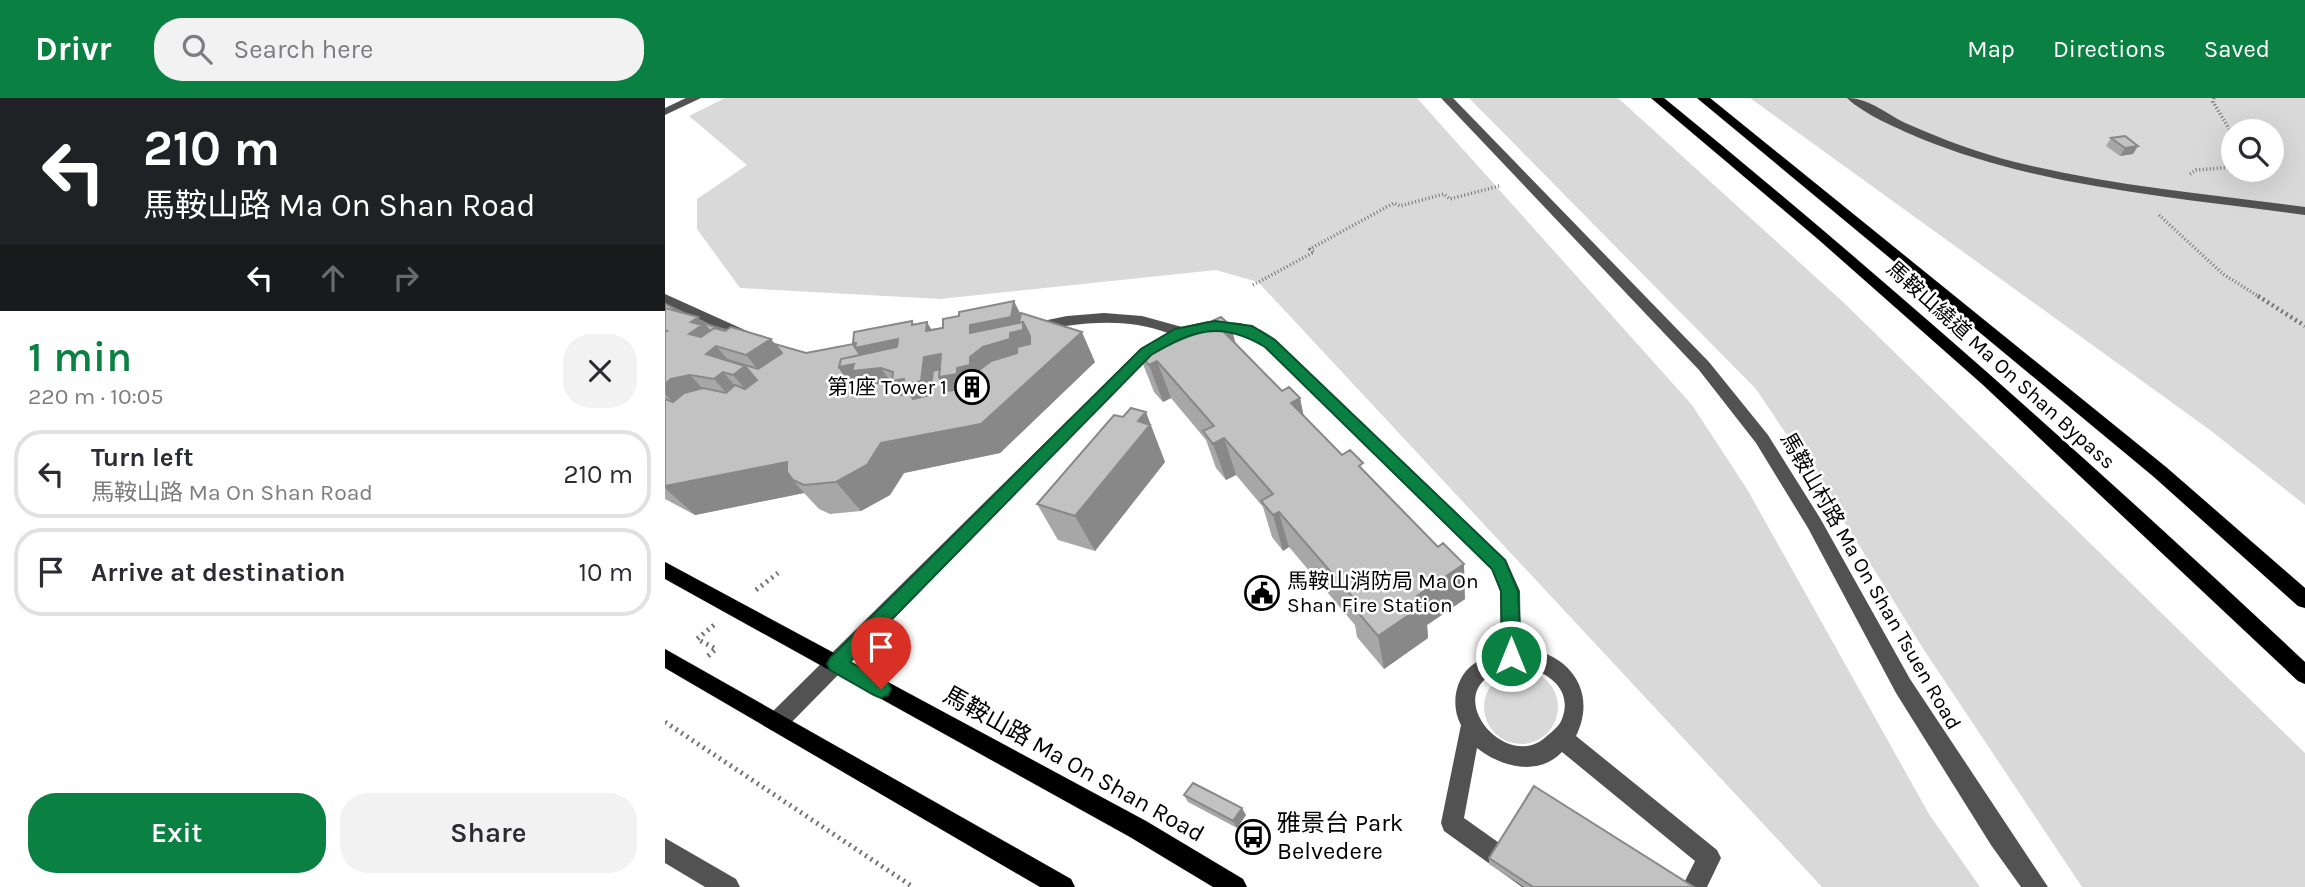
<!DOCTYPE html>
<html lang="en">
<head>
<meta charset="utf-8">
<style>
  :root { --surface:#fff; --page:#f2f2f3; --text:#2b2b33; --muted:#7c7c81; --line:#e1e1e2; --accent:#0b8043 }
  body { margin:0; font-family:Karla,"Noto Sans TC",sans-serif; background:var(--page); color:var(--text); height:100vh; display:flex; flex-direction:column; font-size:26px; white-space:nowrap }
  * { box-sizing:border-box; margin:0 }
  p { font-size:23px; color:var(--muted) }
  .icon { flex:none; width:38px; height:38px; fill:none; stroke:currentColor; stroke-width:2; stroke-linecap:round; stroke-linejoin:round }
  .map { position:relative; flex:1; overflow:hidden }
  .sheet { display:flex; flex-direction:column; background:var(--surface); width:665px }
  .sheet>* { flex:none }
  .hud { background:#202124; color:#fff; overflow:hidden }
  .tools { position:absolute; left:1556px; top:21px; display:grid; gap:14px }
  .tools a { display:grid; place-items:center; width:63px; height:63px; border-radius:50%; background:var(--surface); box-shadow:0 7px 28px #0002; font-size:35px }
  .pin { position:absolute; display:grid; place-items:center; width:60px; height:60px; color:#fff; margin:-72px -30px; border-radius:50% 50% 50% 0; rotate:-45deg; box-shadow:0 0 7px #0007 }
  .pin .icon { rotate:45deg }
  .me { position:absolute; width:77px; margin:-38px; rotate:0deg; stroke-linejoin:round; filter:drop-shadow(0 0 5px #0008) }
  .turn { display:flex; align-items:center; gap:24px; height:147px; padding:0 28px; font-size:32px }
  .turn .icon { width:91px; height:91px; stroke-width:2.5 }
  .turn b { display:block; font-size:49px; line-height:60px }
  .lanes { display:flex; align-items:center; height:66px; padding:0 28px; background:#0003; justify-content:center; gap:35px; direction:ltr }
  .lanes .off { opacity:.35 }
  .round { display:grid; place-items:center; flex:none; width:74px; height:74px; border-radius:28px; background:var(--page) }
  .summary { display:flex; align-items:center; justify-content:space-between; height:119px; padding:0 28px }
  h1 { font-size:42px; font-weight:600; line-height:52px; color:var(--accent) }
  .action { display:flex; gap:14px; margin-top:auto; padding:14px 28px }
  .action a { flex:1; height:80px; border-radius:28px; background:var(--accent); color:#fff; font-size:28px; font-weight:600; line-height:80px; text-align:center }
  .action a+a { background:var(--page); color:var(--text) }
  ul { padding:0; list-style:none }
  li { display:flex; align-items:center; gap:21px; height:88px; margin:0 14px 10px; padding:0 14px; border:4px solid var(--line); border-radius:28px }
  li div { flex:1 }
  li b { display:block; font-size:26px }
  li em { font-style:normal }
  header { display:flex; align-items:center; gap:42px; box-sizing:border-box; height:98px; padding:0 35px; background:var(--accent); color:#fff }
  header strong { font-size:33px }
  nav { display:flex; gap:38px; margin-inline-start:auto; font-size:24px }
  .search { width:490px; height:63px; background:var(--page); display:flex; align-items:center; gap:18px; box-sizing:border-box; padding:0 24px; border-radius:28px; color:var(--muted); font-size:26px }
  main { display:flex; flex:1; min-height:0 }
  .map>svg:first-child { display:block }
</style>
</head>
<body>
<header>
<strong>Drivr</strong>
<div class="search"><svg class="icon" aria-label="search" viewBox="0 0 24 24"><circle cx="10" cy="10" r="6"/><path d="M15 15l6 6"/></svg>Search here</div>
<nav><a>Map</a><a>Directions</a><a>Saved</a></nav>
</header>
<main>
<section class="sheet">
<div class="hud">
<div class="turn"><svg class="icon" aria-label="left" viewBox="0 0 24 24"><path d="M17 20v-9H6M10 6l-5 5 5 5"/></svg><div><b>210 m</b>馬鞍山路 Ma On Shan Road</div></div>
<div class="lanes"><svg class="icon" aria-label="left" viewBox="0 0 24 24"><path d="M17 20v-9H6M10 6l-5 5 5 5"/></svg><svg class="icon off" aria-label="ahead" viewBox="0 0 24 24"><path d="M12 20V5M6 11l6-6 6 6"/></svg><svg class="icon off" aria-label="right" viewBox="0 0 24 24"><path d="M7 20v-9h11M14 6l5 5-5 5"/></svg></div>
</div>
<div class="summary"><div><h1>1 min</h1><p>220 m · 10:05</p></div><a class="round"><svg class="icon" aria-label="close" viewBox="0 0 24 24"><path d="M6 6l12 12M18 6L6 18"/></svg></a></div>
<ul>
<li><svg class="icon" aria-label="left" viewBox="0 0 24 24"><path d="M17 20v-9H6M10 6l-5 5 5 5"/></svg><div><b>Turn left</b><p>馬鞍山路 Ma On Shan Road</p></div><em>210 m</em></li>
<li><svg class="icon" aria-label="arrive" viewBox="0 0 24 24"><path d="M6 21V4h12l-3 4 3 4H6"/></svg><div><b>Arrive at destination</b></div><em>10 m</em></li>
</ul>
<div class="action"><a>Exit</a><a>Share</a></div>
</section>
<div class="map">
<svg width="1640" height="789" viewBox="0 0 1640 789">
  <rect width="100%" height="100%" fill="#fff"/>
  <!-- green -->
  <path fill="#d9d9d9" fill-rule="evenodd" d="M60 0H752L1027 307 1082 391 1264 716 1315 789H1157L593 184 551 172 275 201 75 190 32 131V101L82 67 24 18Z
    M804 0H953L1177 203 1640 655V789H1417L1259 552 1172 412 1091 291Z
    M1085 0H1640V407L1545 332ZM1568 33H1606V72H1568Z
    M819 609a37 37 0 1 1 74 0a37 37 0 1 1-74 0Z"/>
  <g fill="none" stroke-linecap="round" stroke-linejoin="round">
    <!-- major casing -->
    <g stroke="#dbdbdb" stroke-width="1">
      <path id="major" d="M986 0H999C1220 180 1432 369 1640 564V586L1633 583 1317 286 1154 142Z
        M1032 0H1045L1501 369 1640 490V510L1633 508 1489 379Z
        M0 464 481 723 578 781 582 789H548L465 739 0 481Z
        M0 551 406 781 410 789H375L0 570Z"/>
    </g>
    <!-- path-far2 -->
    <path stroke="#747474" stroke-width="3.5" stroke-dasharray="1 2.5" stroke-linecap="butt" d="M1549 0 1548 4 1568 37
      M1525 76 1531 72 1568 69
      M1494 117 1558 176 1596 200
      M588 187 649 154 645 151 729 105 735 108 779 96 785 101 834 88"/>
    <!-- path-far1 -->
    <path stroke="#747474" stroke-width="4.5" stroke-dasharray="2 3.5" stroke-linecap="butt" d="M1593 198 1640 228"/>
    <!-- path -->
    <path stroke="#747474" stroke-width="5" stroke-dasharray="2 4.5" stroke-linecap="butt" d="M91 492 113 475
      M43 558 51 551 32 541 49 527
      M0 624 248 789"/>
    <!-- minor -->
    <path fill="#525252" fill-rule="evenodd" d="M21 0H36L0 17V10Z
      M776 0H788L1044 264 1103 337 1155 420 1245 581 1383 789H1356L1326 747 1231 595 1143 430 1091 345 1034 272Z
      M1182 0C1206 0 1223 18 1245 27 1279 42 1314 55 1350 64 1445 88 1543 96 1640 109V117C1509 99 1375 90 1252 39 1230 29 1200 17 1182 0Z
      M0 196 91 237 93 240 91 243H81L0 206Z
      M439 215 477 218 517 229 543 223 575 225 596 232 610 241 841 462 855 493 856 550C904 554 933 593 911 638L1052 752 1056 760 1042 789H1017L1030 763 897 654C873 679 836 669 812 650L799 720 885 781 889 789H857L779 733 776 725 796 627C785 607 790 578 810 565 818 560 827 557 836 553L835 493 827 472 600 249C559 221 525 232 486 258L120 631 112 634 104 631 101 624 104 617 476 250 503 235C457 218 410 225 363 235L356 230 358 227 402 218ZM848 567C875 569 910 587 897 621 895 627 888 633 883 637 846 675 783 607 823 579 830 574 840 571 848 567Z
      M0 740 71 781 75 789H40L0 765Z"/>
    <!-- major -->
    <use href="#major" fill="#000" fill-rule="evenodd"/>
  </g>
  <!-- wall -->
  <path fill="#a7a7a7" d="M1446 40 1468 56 1455 58 1441 48Z
    M0 206 44 227 141 255 188 246 249 226 266 231 356 216 430 264 335 355 239 375 225 397 196 413 165 416 154 411 139 395 30 417 0 401Z
    M571 246 617 293 635 300 638 317 677 357 699 373 800 501 762 527 763 540 719 571 692 539 690 527 624 449 618 453 607 439 598 409 571 377 561 382 551 370 541 342 506 300 498 304 489 294 474 256Z
    M496 351 495 352 500 364 430 453 393 442 372 406Z
    M519 697 581 717 572 730 523 704Z
    M824 760 1029 789H859L824 766Z"/>
  <!-- shaded-wall -->
  <path fill="#888" d="M1473 48 1468 56 1455 58 1460 50Z
    M349 203 371 247 417 234 430 264 335 355 239 375 225 397 196 413 171 384 216 345 257 327 227 283 228 274 216 270 246 313H206L174 269 189 266 205 271 188 245 247 227V223L258 240 261 233 262 224 275 246 305 227Z
    M33 219 56 247 51 248 73 273 80 268 117 312 106 321 68 277 53 270 24 236 26 224Z
    M0 227 25 277 65 320 36 334 0 296V275L6 282Z
    M566 228 576 266 557 232Z
    M106 241 141 285 118 301 81 257Z
    M492 263 506 300 498 304 484 267Z
    M58 274 96 317 88 325 49 281Z
    M635 300 643 338 626 305Z
    M481 314 500 364 430 453 410 418 473 323Z
    M559 340 571 377 561 382 548 346Z
    M122 364 128 382 139 395 30 417 0 390V388Z
    M614 414 624 449 618 453 608 417Z
    M799 466 800 501 762 527 763 540 719 571 713 538 752 498Z
    M577 710 581 717 572 730 568 723Z"/>
  <!-- building -->
  <path fill="#c2c2c2" stroke="#888" stroke-width="2" d="M1460 38 1473 48 1460 50 1446 40Z
    M349 203 346 219 305 227V235L358 224V232L345 235V241L318 249 305 259V267L292 270V276L274 279 276 256 259 259 256 283 238 287 239 281 227 283 228 274 216 270 187 273 189 266 174 269 176 261 232 249 233 241 190 250 191 245H188L189 234 247 223V227L262 224 261 233 278 230V221L294 218V214Z
    M0 206 19 215 0 210Z
    M0 210 33 219 26 224 37 227 24 236 36 239 49 230 60 233 66 229 106 241 81 257 51 248 41 256 80 268 68 277 58 274 49 281 25 277 6 281 0 286V234L2 233 0 232Z
    M356 215 417 234 316 326 216 345 202 367 171 384 139 387 128 382 122 374V364L0 388V301L8 304 19 295 38 290 61 295 70 287 80 291 92 282 80 268 62 262H63L93 271 117 255 110 246 141 255 188 246 195 257 176 261 174 269 184 283 193 281 197 287 225 283 228 284 236 297 244 295 248 301 265 297 268 273 275 271 274 279 283 293 301 290V284L313 281V273L326 263 352 255V249L365 246V238L358 224 354 225Z
    M556 219 566 228 557 232 617 293 624 289 635 300 626 305 677 357 685 352 698 365 694 368 773 449 778 445 799 466 752 498 760 506 713 538 685 505 690 502 614 414 608 417 596 403 608 396 559 340 548 346 538 333 549 328 492 263 484 267 474 256Z
    M37 223 44 227 61 232 60 233 49 230 45 233Z
    M466 310 481 314 473 323 485 327 410 418 372 406 449 317 458 319Z
    M528 685 577 710 568 723 519 697Z
    M869 688 1029 789H868L824 760Z"/>
  <!-- route -->
  <path fill="#0b8043" stroke="#07532c" stroke-width="2" d="M550 223 587 228 610 242 840 462 853 493 856 558 853 564 846 566 840 564 837 558 836 493 827 471 600 249C556 222 528 232 486 257L185 564 223 585 226 591 223 597 216 600 209 597 165 572 162 566 165 560 476 251 510 231Z"/>
  <!-- icons -->
  <defs>
    <g id="building-ring" transform="scale(1.75)"><circle r="9.5" fill="#fff" stroke="#000" stroke-width="1.5"/><path d="M-4-6H4V6H1V3H-1V6H-4ZM-2.5-4.3h1.7v1.8h-1.7ZM.8-4.3h1.7v1.8H.8ZM-2.5-1h1.7V.8h-1.7ZM.8-1h1.7V.8H.8Z" fill="#000"/></g>
    <g id="civic-ring" transform="scale(1.75)"><circle r="9.5" fill="#fff" stroke="#000" stroke-width="1.5"/><path d="M-.6-6.5H3V-4.5H.6V-3L4-1V1h2V6H-6V1h2V-1L-.6-3ZM-1.2 2.5V6h2.4V2.5Z" fill="#000"/></g>
    <g id="bus-ring" transform="scale(1.75)"><circle r="9.5" fill="#fff" stroke="#000" stroke-width="1.5"/><path d="M-5-6H5V4H4V6H2V4H-2V6H-4V4H-5ZM-3.5-4V0h7V-4ZM-3.5 1.2v1.5H-2V1.2ZM2 1.2v1.5H3.5V1.2Z" fill="#000"/></g>
  </defs>
  <g fill-rule="evenodd">
    <use href="#building-ring" x="307" y="289"/>
    <use href="#civic-ring" x="597" y="495"/>
    <use href="#bus-ring" x="588" y="739"/>
  </g>
  <g text-anchor="middle" stroke-width="5" stroke-linejoin="round" paint-order="stroke">
    <!-- street labels -->
    <g font-size="21" fill="#000" stroke="#fff">
      <text transform="translate(1336 267) rotate(42)" y="7">馬鞍山繞道 Ma On Shan Bypass</text>
      <text transform="translate(1206 483) rotate(60)" y="7">馬鞍山村路 Ma On Shan Tsuen Road</text>
    </g>
    <!-- poi labels -->
    <g font-size="21" fill="#000" stroke="#fff" text-anchor="end">
      <text x="282" y="296">第1座 Tower 1</text>
      <text x="622" y="490" text-anchor="start">馬鞍山消防局 Ma On<tspan x="622" dy="24">Shan Fire Station</tspan></text>
    </g>
    <!-- near-street labels -->
    <g font-size="24" fill="#000" stroke="#fff">
      <text transform="translate(409 666) rotate(29)" y="8">馬鞍山路 Ma On Shan Road</text>
    </g>
    <!-- near-poi labels -->
    <g font-size="24" fill="#000" stroke="#fff" text-anchor="start">
      <text x="612" y="733">雅景台 Park<tspan x="612" dy="28">Belvedere</tspan></text>
    </g>
  </g>
</svg>
<div class="tools">
<a><svg class="icon" aria-label="search" viewBox="0 0 24 24"><circle cx="10" cy="10" r="6"/><path d="M15 15l6 6"/></svg></a>
</div>
<div class="pin" style="left:216px;top:591px;background:#d93025"><svg class="icon" aria-label="arrive" viewBox="0 0 24 24"><path d="M6 21V4h12l-3 4 3 4H6"/></svg></div>
<svg class="me" style="left:846px;top:558px" viewBox="-20 -20 40 40"><circle r="17" fill="#0b8043" stroke="#fff" stroke-width="3"/><path d="M0-11L8 9 0 5-8 9z" fill="#fff"/></svg>
</div>
</main>
</body>
</html>
